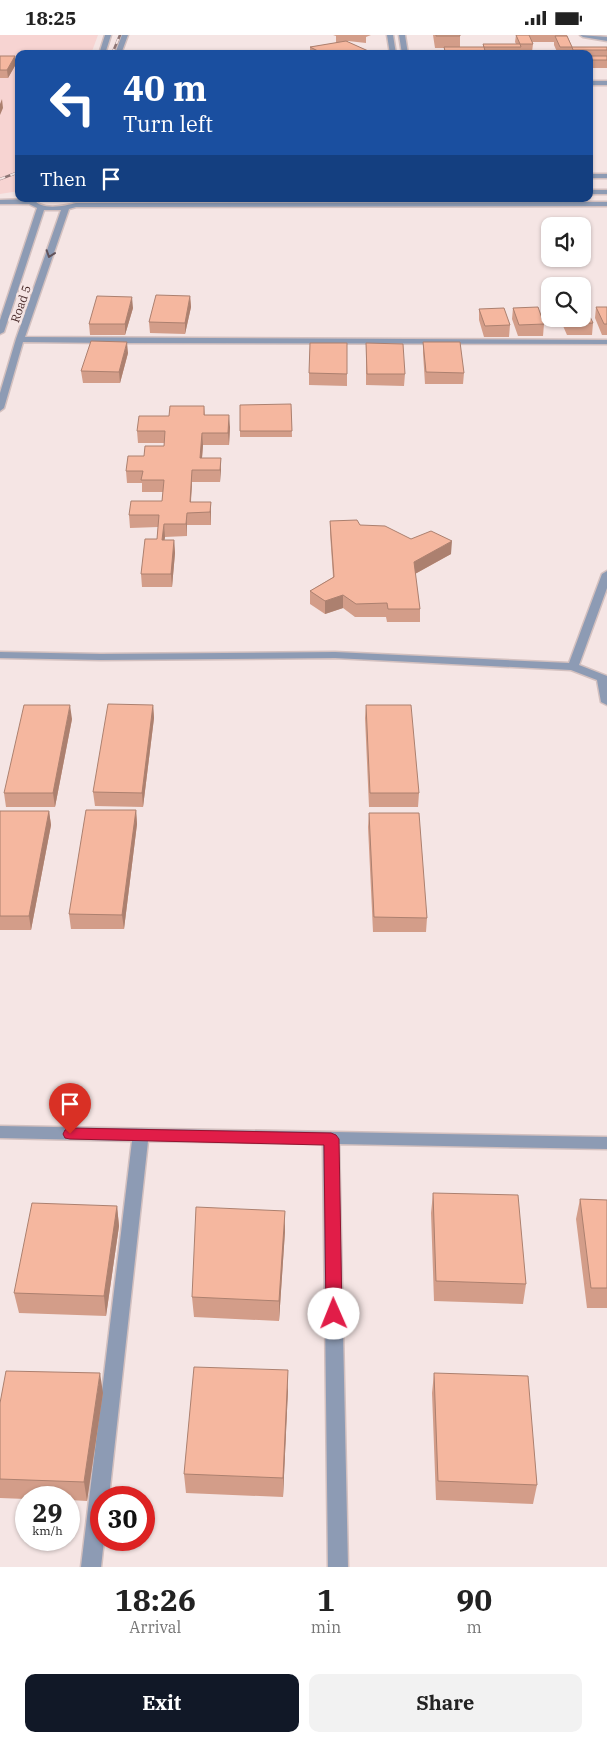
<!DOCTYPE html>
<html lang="en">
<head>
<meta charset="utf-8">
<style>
  :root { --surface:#fff; --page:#f2f2f2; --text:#222; --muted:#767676; --accent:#111827 }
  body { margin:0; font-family:"IBM Plex Serif",serif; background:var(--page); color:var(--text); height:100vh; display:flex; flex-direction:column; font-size:19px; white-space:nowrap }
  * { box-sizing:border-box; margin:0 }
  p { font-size:16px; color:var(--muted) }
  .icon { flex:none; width:28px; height:28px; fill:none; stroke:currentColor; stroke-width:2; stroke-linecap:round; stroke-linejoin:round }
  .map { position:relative; height:1532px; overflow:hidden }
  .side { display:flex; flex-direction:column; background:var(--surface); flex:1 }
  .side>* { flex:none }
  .top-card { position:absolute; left:15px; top:15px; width:578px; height:152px; border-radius:10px; box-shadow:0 1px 4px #0004; background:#1a4fa0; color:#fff; overflow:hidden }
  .buttons { position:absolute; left:541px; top:182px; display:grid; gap:10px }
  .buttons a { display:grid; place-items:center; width:50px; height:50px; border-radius:10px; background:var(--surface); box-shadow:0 1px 4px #0004; font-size:25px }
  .speed { position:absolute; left:15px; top:1451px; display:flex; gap:10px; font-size:25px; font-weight:700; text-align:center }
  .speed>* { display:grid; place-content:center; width:65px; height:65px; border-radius:50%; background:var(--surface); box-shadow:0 1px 4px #0004; line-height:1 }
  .speed small { font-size:12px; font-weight:400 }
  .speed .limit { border:8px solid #d22; background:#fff; color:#111 }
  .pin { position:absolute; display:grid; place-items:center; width:42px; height:42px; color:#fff; margin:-51px -21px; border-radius:50% 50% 50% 0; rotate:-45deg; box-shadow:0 0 5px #0007 }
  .pin .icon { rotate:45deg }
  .me { position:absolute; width:55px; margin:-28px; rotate:359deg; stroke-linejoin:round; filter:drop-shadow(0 0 4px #0008) }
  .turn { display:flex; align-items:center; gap:18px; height:105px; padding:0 25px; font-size:22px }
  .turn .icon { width:65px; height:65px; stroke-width:2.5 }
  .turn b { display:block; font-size:35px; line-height:42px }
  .then { display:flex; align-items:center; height:48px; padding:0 25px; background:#0003; gap:10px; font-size:19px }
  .eta { display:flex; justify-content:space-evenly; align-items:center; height:85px; text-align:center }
  .eta b { font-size:30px; font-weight:800; line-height:35px }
  .primary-button { display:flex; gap:10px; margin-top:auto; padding:10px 25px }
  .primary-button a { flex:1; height:58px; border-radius:10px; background:var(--accent); color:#fff; font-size:20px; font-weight:800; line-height:58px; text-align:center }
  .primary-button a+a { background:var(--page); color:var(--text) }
  .status { display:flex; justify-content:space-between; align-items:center; height:35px; padding:0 25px; background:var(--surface); direction:ltr }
  .status svg { height:14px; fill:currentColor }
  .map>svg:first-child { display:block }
</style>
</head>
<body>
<div class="status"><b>18:25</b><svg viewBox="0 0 49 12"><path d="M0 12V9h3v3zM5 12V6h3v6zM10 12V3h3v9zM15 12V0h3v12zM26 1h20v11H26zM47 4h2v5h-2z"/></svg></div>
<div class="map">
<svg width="607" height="1532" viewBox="0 0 607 1532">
  <rect width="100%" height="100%" fill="#f5e5e4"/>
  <!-- built -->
  <path fill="#f7d4d2" d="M0 0H98L91 19H19V156L0 159Z"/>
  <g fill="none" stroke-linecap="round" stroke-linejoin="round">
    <!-- minor casing -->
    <g stroke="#d3c0bf" stroke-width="3">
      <path id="minor" d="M105 0H111L105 19H99Z
        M122 0H128L121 19H115Z
        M387 0H393L396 19H390Z
        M399 0H405L408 19H402Z
        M580 0 607 2V6L583 2Z
        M589 46H607V50H589Z
        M589 139H607V143H589Z
        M589 155H607V159H589Z
        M28 164H34C40 176 65 171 76 168L607 167V171L76 172 69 174 25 302 607 305V309L108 308 23 307 4 373 0 376V358L16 304 61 175H44L4 297 0 299V285L37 173 29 169H0V165Z
        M607 536V553L579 630 607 641V670L601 667 597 645 571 635 335 623 101 625 0 623V617L101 619 335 617 569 628 602 539Z
        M0 1091 607 1102V1114L339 1109 348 1532H328L323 1109 148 1106 109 1462H101V1505H104L101 1532H81L132 1106 0 1103Z"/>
    </g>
    <!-- minor -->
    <use href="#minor" fill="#8d9bb4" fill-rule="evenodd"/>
    <!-- rail casing -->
    <g stroke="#8e7675" stroke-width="2.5">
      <path id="rail" d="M112 19 120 0
        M0 144 19 137"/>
    </g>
    <!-- rail -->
    <use href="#rail" stroke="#f5e5e4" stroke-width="2" stroke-dasharray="5.5" stroke-linecap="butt"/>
  </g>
  <!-- wall -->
  <path fill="#d39d89" d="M333 0H371L366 2V8L348 6V7L375 19H310V12L336 8V1Z
    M433 0H460V12H483V9H516L515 7 516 0H567L572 12H607V33H591L590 39H589V19H558L554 10V7H532L533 9 532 17H521L520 19H444V13H435Z
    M0 21 16 29 8 43H0Z
    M190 261 191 272 185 299 150 298 149 287Z
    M596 272H607V300H602L595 283Z
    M133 273 125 300H90L89 289Z
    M513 273 544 289 543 301H518L512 284Z
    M479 274 510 290 509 302H484L479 285Z
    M560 284H582L593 288 592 300H567Z
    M423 307 464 338 463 349H425L423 318Z
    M347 308V351L309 350V338Z
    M366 308 405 339 404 351 366 350Z
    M128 318 120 348H83L81 336Z
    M291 369 292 402H240V396Z
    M204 371 205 380 230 392 229 410H203L202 423H221L220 447H192L191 467H211V490H187V501L165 502 164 505H174L175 518 172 552H142L141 539 157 504 158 492 130 493 129 480 162 466 163 457H142V448H127L126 436 144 421 164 411V408H138L137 396 169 381Z
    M330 486 360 490 411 504 451 519 415 539 420 574V587H387L386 582H355L343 573 325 579 310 569V556L333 542 330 498Z
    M153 670 154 683 143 772 95 771 93 757Z
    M366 670 419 758 418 772H369L365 683Z
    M72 684 55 772H6L4 758Z
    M136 775 137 789 124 894H71L69 879Z
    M0 776H49L51 790 31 895H0Z
    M369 778 427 883 426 897H373L368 792Z
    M433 1158 526 1249 523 1269 434 1266 431 1178Z
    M580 1164 607 1165V1273H587L576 1184Z
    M117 1171 119 1191 106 1281 19 1278 14 1258Z
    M285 1196 279 1286 194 1282 192 1262Z
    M434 1338 537 1450 533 1469 436 1465 432 1358Z
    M288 1354 283 1462 186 1458 184 1439Z
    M103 1358 87 1466 69 1465V1462H26V1464L0 1463V1368Z"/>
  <!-- shaded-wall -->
  <path fill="#ac806f" d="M15 21 16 29 8 43 7 35Z
    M2 64 3 73 0 80V69Z
    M190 261 191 272 185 299V288Z
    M132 262 133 273 125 300V289Z
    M127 307 128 318 120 348 119 337Z
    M229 380 230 392 229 410 228 398Z
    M202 398 203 410 201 435 200 423Z
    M221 423V435L220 447V435Z
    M192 435V447L190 479V467Z
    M211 467V490L210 477Z
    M187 478V501L186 489Z
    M164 489 165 502 163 518 162 505Z
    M174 505 175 518 172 552 171 539Z
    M452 506 451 519 413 540 414 527Z
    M343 560V573L325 579V566Z
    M70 670 72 684 55 772 53 758Z
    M153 670 154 683 143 772 142 758Z
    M136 775 137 789 124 894 122 880Z
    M49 776 51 790 31 895 29 881Z
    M117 1171 119 1191 106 1281 104 1261Z
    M285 1176V1196L279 1286V1266Z
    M288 1335V1354L283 1462V1443Z
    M100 1338 103 1358 87 1466 84 1447Z"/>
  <!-- building -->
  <path fill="#f5b79f" stroke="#ac806f" d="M436 0H460V1H436Z
    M516 0H529L533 9H520Z
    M555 1H567L572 12H560Z
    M346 6 375 19H324L310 12Z
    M483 9H520L521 12H484Z
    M444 12H484L485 16H445Z
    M572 12H607V15H573Z
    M0 21H15L7 35H0Z
    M589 21H607V25H589Z
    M156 260 190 261 185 288 149 287Z
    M97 261 132 262 125 289H89Z
    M582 271H585L593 288 568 289 566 284H582Z
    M538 272 544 289 519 290 513 273Z
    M596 272H607V289H604Z
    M504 273 510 290 485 291 479 274Z
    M91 306 127 307 119 337 81 336Z
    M423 307H460L464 338 426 337Z
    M310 308H347V339L309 338Z
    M366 308 403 309 405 339H367Z
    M291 369 292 396H240V370Z
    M170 371H204V380H229L228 398H202L200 423H221L220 435H192L190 467H211L210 477 187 478 186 489H164L162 505H174L171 539H141L145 504H157L159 480H129L131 466H162L164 445H141L143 436H126L128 421H144L145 411H164L165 396H137L139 381H169Z
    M357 485 360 490 385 491 411 504 431 496 452 506 414 527 420 574H388L387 568 356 569 343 560 325 566 310 556 334 542 330 486Z
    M108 669 153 670 142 758 93 757Z
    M24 670H70L53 758H4Z
    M366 670H411L419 758H370Z
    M86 775H136L122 880 69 879Z
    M0 776H49L29 881H0Z
    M369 778H419L427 883 374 882Z
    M433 1158 518 1160 526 1249 436 1246Z
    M580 1164 607 1165V1253H591Z
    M32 1168 117 1171 104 1261 14 1258Z
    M196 1172 285 1176 279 1266 192 1262Z
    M194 1332 288 1335 283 1443 184 1439Z
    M6 1336 100 1338 84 1447 0 1444V1368Z
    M434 1338 528 1341 537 1450 438 1446Z"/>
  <!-- one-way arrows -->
  <defs><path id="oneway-chevron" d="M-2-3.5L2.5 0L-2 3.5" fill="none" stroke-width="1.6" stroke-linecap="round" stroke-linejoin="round" transform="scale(1.25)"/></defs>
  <use stroke="#61525a" href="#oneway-chevron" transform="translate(50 219) rotate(109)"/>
  <!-- route -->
  <path fill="#e11d48" stroke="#92132f" d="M70 1093 331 1098 336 1100 339 1104 342 1279 340 1284 334 1286 328 1284 326 1279 324 1110 70 1104 65 1103 63 1099 65 1095Z"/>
  <g text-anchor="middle" stroke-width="5" stroke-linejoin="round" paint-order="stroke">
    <!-- far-street labels -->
    <g font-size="12" fill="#492b2a" stroke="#f5e5e4">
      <text transform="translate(21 269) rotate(-71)" y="4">Road 5</text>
    </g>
  </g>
</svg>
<div class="buttons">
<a><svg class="icon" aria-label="sound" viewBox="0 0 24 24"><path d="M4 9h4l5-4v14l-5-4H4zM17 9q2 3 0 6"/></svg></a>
<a><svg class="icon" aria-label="search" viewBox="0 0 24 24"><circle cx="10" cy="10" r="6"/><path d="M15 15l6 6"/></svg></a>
</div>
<div class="speed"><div>29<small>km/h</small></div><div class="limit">30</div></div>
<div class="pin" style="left:70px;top:1099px;background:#d93025"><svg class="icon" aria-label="arrive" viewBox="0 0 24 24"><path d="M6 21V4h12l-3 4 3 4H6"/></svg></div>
<svg class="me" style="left:334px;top:1279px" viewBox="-20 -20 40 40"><circle r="19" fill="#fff"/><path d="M0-13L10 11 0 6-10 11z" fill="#e11d48"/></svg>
<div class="top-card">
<div class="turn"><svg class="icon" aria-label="left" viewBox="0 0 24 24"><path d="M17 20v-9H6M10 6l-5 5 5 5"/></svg><div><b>40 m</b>Turn left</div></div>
<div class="then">Then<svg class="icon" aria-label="arrive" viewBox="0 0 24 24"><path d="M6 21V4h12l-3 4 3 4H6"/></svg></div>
</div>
</div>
<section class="side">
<div class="eta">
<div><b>18:26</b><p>Arrival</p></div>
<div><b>1</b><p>min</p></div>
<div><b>90</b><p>m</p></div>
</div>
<div class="primary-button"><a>Exit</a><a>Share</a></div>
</section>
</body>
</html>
